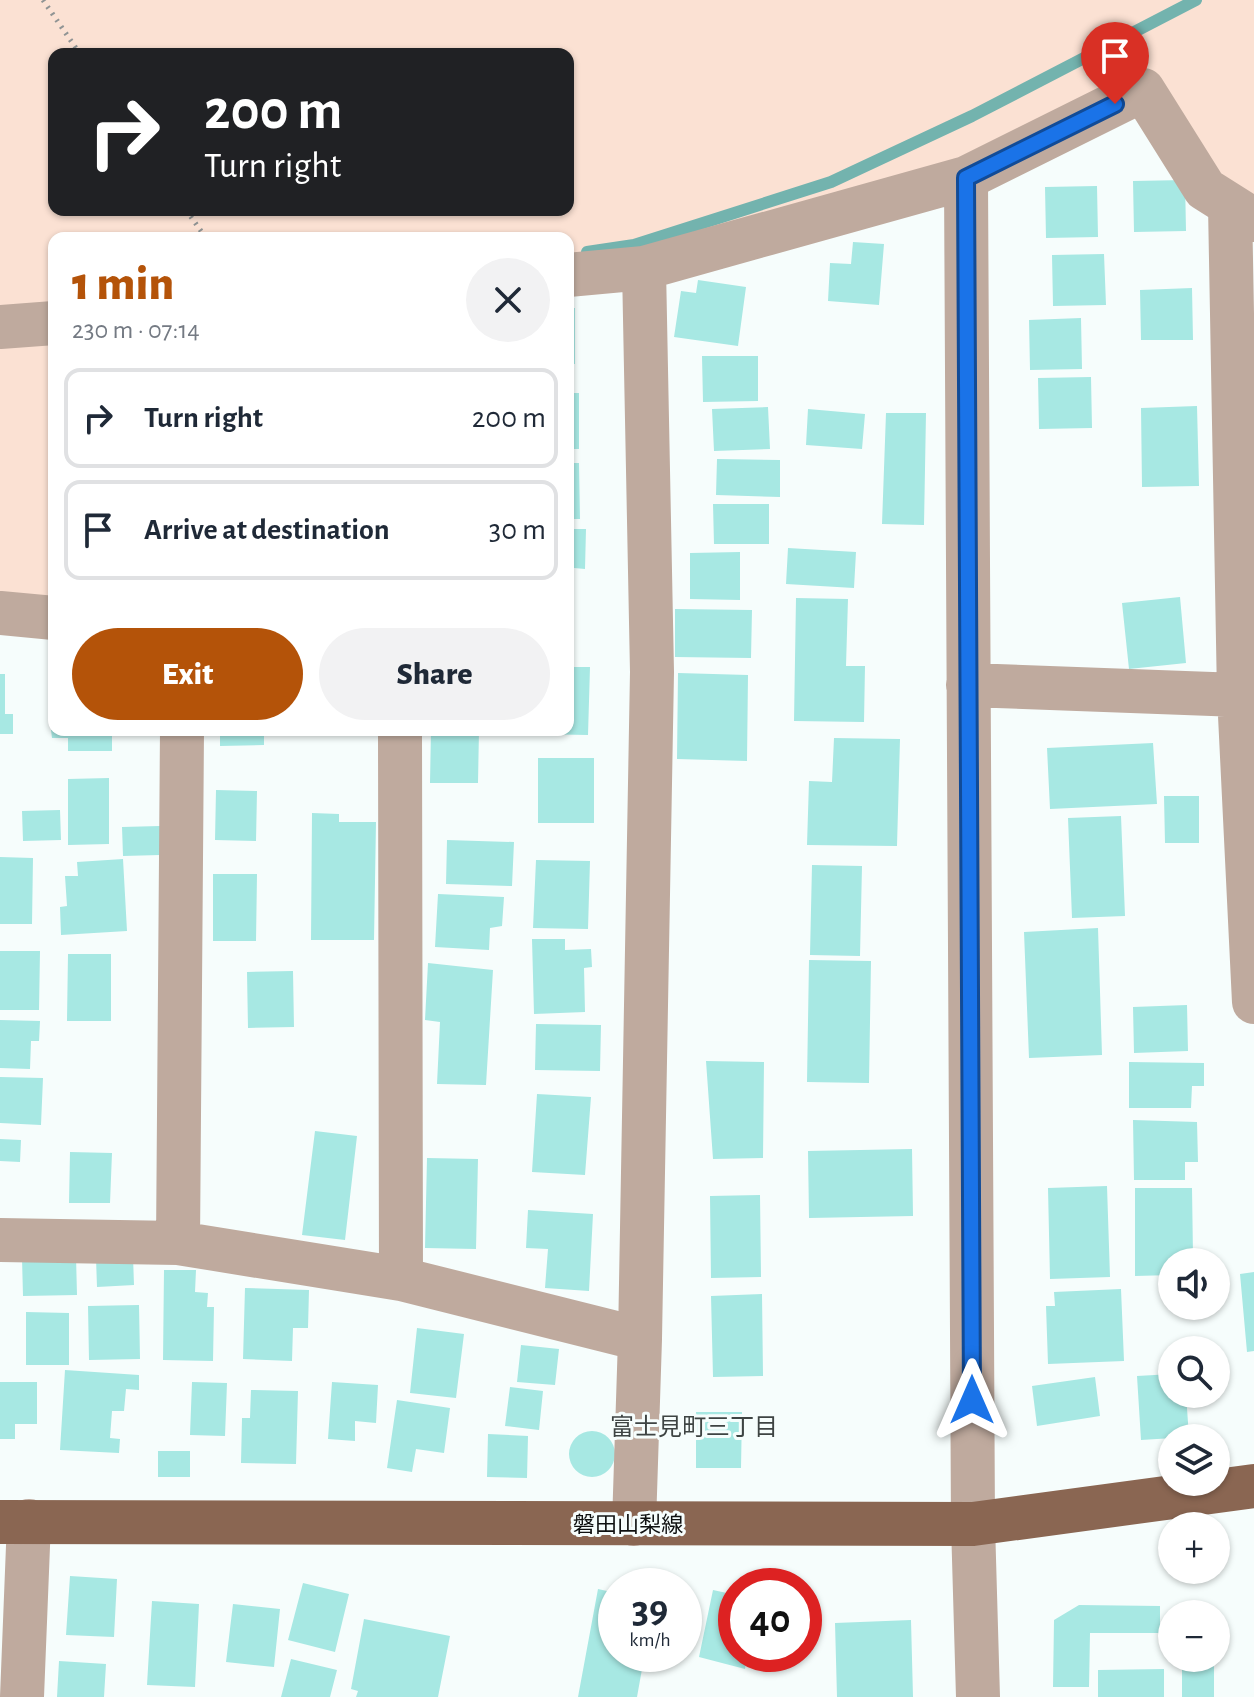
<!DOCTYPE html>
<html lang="en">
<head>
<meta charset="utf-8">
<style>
  :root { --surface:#fff; --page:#f2f2f3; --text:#1f2937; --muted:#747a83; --line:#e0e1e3; --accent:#b45309 }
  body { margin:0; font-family:"Alegreya Sans","Noto Sans JP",sans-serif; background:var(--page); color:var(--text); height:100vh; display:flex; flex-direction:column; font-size:30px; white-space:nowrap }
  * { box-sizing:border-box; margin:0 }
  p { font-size:26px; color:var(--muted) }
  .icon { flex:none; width:44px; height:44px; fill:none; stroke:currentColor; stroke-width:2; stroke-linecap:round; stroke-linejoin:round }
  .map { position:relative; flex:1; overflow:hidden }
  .details { position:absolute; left:48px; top:232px; width:526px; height:504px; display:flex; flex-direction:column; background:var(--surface); border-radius:16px; box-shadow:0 2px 6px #0004 }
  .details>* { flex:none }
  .top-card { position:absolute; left:48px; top:48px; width:526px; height:168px; border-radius:16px; box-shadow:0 2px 6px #0004; background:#202124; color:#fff; overflow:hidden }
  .controls { position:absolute; left:1158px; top:1248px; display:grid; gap:16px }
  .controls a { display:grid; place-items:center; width:72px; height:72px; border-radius:50%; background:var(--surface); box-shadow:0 2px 6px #0004; font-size:40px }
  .speed { position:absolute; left:598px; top:1568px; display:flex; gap:16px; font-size:40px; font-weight:700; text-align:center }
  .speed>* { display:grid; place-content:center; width:104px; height:104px; border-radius:50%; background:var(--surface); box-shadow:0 2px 6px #0004; line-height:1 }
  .speed small { font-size:20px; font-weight:400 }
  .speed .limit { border:12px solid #d22; background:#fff; color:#111 }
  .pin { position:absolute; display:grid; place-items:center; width:68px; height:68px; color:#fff; margin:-82px -34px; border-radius:50% 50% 50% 0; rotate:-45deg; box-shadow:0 0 8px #0007 }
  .pin .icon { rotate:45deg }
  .me { position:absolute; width:88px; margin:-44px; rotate:0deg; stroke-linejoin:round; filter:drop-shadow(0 0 6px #0008) }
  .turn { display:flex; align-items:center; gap:28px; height:168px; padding:0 24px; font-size:36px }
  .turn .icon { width:104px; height:104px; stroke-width:2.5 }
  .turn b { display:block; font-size:56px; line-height:68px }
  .round { display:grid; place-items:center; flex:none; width:84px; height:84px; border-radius:42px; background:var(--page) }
  .summary { display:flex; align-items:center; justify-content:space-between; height:136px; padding:0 24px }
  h1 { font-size:48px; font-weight:800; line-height:60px; color:var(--accent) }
  .primary-button { display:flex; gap:16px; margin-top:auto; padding:16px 24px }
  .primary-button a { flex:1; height:92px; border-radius:48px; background:var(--accent); color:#fff; font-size:32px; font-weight:800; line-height:92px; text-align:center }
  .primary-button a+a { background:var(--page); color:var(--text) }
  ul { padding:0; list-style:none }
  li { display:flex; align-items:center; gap:24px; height:100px; margin:0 16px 12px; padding:0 8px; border:4px solid var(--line); border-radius:16px }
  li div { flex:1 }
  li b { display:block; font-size:30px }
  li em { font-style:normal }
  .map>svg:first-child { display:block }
</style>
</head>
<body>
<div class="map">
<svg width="1254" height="1697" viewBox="0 0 1254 1697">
  <rect width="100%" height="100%" fill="#f6fdfc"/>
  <!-- green -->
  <path fill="#fbe1d3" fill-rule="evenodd" d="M0 0H1254V217L1156 112 1003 160 568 276V238H54V617L0 613ZM79 52 81 54H568V210H54V54H80Z"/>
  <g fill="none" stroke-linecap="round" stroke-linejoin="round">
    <!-- stream -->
    <path stroke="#73b3ae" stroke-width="12" d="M587 252 634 245 831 182 972 116 1196 0"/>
  </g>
  <!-- building -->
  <path fill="#a7e8e3" d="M1185 180 1186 231 1134 232 1133 181Z
    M1097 186 1098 237 1046 238 1045 187Z
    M853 242 884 244 879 305 828 301 830 263 851 264Z
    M1104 254 1106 305 1053 306 1052 255Z
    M698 280 746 287 738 346 674 337 681 291 696 293Z
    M1192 288 1193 340H1141L1140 290Z
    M568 308H575V364H568Z
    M1081 318 1082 369 1030 370 1029 320Z
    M702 356H758V401L703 402Z
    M1091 377 1092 428 1039 429 1038 378Z
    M568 393H579V449H568Z
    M1197 406 1199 486 1142 487 1141 408Z
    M768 407 770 449 714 451 712 409Z
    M808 409 865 414 862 449 806 445Z
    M886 413H926L924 525 882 524Z
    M717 459 780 460V497L716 495Z
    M568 463H579L580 519H568Z
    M713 504H769V544H714Z
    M568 529H586L585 569 574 568 573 608H568Z
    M788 548 856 552 854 588 786 584Z
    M740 552V600L690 599V553Z
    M1180 597 1186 663 1129 669 1122 603Z
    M796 598 848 599 846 666H865L864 722 794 721Z
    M675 609 752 610 751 658 675 657Z
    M568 667H590L588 735 533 734V730H568Z
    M678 673 748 675 747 761 677 759Z
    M0 674H5V714H13V734H0Z
    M51 730H112V751H68V738H52Z
    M220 730H264V745L220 746Z
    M431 730H479L478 783H430Z
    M834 738 900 739 897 846 807 845 809 781 832 782Z
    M1153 743 1157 804 1050 809 1047 748Z
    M538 758H594V823H538Z
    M109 778V844L68 845V779Z
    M216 790 257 791 256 841 215 840Z
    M1164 796H1199V843H1165Z
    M60 810 61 840 23 841 22 811Z
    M312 813 339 814V822H376L374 940H311Z
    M1121 816 1125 916 1072 918 1068 818Z
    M160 826V855L123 856 122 827Z
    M447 840 514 842 512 886 446 884Z
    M0 857 33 858 32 924H0Z
    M123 859 127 931 61 935 60 907 67 906 65 876H78L77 862Z
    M536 860 590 861 588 929 533 928Z
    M812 865 862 866 860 956 810 955Z
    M213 874H257L256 941H213Z
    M438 894 504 897 502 926 490 928 489 950 435 947Z
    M1098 928 1102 1055 1029 1058 1024 932Z
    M532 939H565V950L591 949 592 967 584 968 585 1012 534 1014Z
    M0 951H40L39 1010H0Z
    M68 954H111V1021H67Z
    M809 960 871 961 869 1083 807 1082Z
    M428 963 493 970 486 1085 437 1084 440 1022 425 1020Z
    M293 971 294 1027 248 1028 247 972Z
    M1187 1005 1188 1051 1134 1053 1133 1007Z
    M0 1020 40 1021 39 1041H31L30 1069 0 1068Z
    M536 1024 601 1025 600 1071 535 1070Z
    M706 1061 764 1062 763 1158 713 1159Z
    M1129 1062 1204 1063V1086H1192L1191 1108H1129Z
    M0 1077 43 1078 41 1125 0 1123Z
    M537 1094 591 1097 585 1175 532 1172Z
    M1133 1120 1197 1122 1198 1162H1185V1180H1134Z
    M315 1131 357 1136 345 1240 302 1235Z
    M0 1139 21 1140 20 1162 0 1161Z
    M912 1149 913 1216 809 1218 808 1151Z
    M70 1152 112 1153 110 1203H69Z
    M427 1158 478 1159 476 1249 425 1248Z
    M1107 1186 1110 1277 1050 1279 1048 1188Z
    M1135 1188H1192L1193 1256H1176V1262H1172V1275L1135 1276Z
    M760 1195 761 1277 711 1278 710 1196Z
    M528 1210 593 1214 589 1291 545 1288 548 1249 526 1248Z
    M76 1256 77 1295 23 1296 22 1258Z
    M133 1256 134 1285 97 1287 96 1258Z
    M164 1270H196L195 1292 208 1293 207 1307H214L213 1361 163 1360Z
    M1254 1272V1351L1247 1352 1240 1274Z
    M245 1288 309 1290 308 1328H293L292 1361 243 1359Z
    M1121 1289 1124 1361 1048 1364 1046 1306H1055L1054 1292Z
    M762 1294 763 1376 713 1377 711 1296Z
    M139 1305 140 1359 89 1360 88 1306Z
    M26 1312 69 1313V1365H26Z
    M417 1328 464 1334 456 1398 410 1393Z
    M521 1345 559 1349 555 1385 517 1382Z
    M65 1370 139 1375V1390L126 1389 124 1411H112L110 1438 120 1439 119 1453 60 1450Z
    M1172 1374V1394H1186L1189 1437 1141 1440 1137 1376Z
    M1095 1377 1100 1416 1037 1426 1032 1386Z
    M0 1382H37V1424H15V1439H0Z
    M192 1382 227 1383 225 1436 190 1435Z
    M332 1382 378 1385 376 1423 355 1421V1441L328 1439Z
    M510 1387 543 1391 539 1430 505 1426Z
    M251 1390 298 1391 296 1464 241 1463 242 1418H250Z
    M397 1400 450 1408 444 1453 416 1449 412 1472 387 1468Z
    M696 1412H742L741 1468H696Z
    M569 1454a23 23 0 1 1 46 0a23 23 0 1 1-46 0Z
    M488 1434 528 1436 527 1478 487 1477Z
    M158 1451H190V1477H158Z
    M70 1576 117 1579 114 1637 66 1635Z
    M303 1583 349 1594 335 1652 288 1640Z
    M598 1589 616 1593V1654H665L664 1661 644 1658 637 1697H578Z
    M713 1590 736 1595V1654H747L745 1669 699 1657Z
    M152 1601 199 1604 195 1687 147 1685Z
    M233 1604 280 1609 274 1667 226 1662Z
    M1079 1605 1160 1606V1633H1090L1089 1687H1053L1054 1620Z
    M364 1619 450 1636 438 1697H356L358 1691 351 1689Z
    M911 1620 913 1697H837L835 1623Z
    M1182 1658H1214V1697H1182Z
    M291 1659 337 1670 330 1697H281Z
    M59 1661 106 1664 104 1697H57Z
    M1164 1669V1697H1098V1670Z"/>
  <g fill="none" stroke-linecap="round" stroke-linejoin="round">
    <!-- path -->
    <path stroke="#909494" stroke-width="5" stroke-dasharray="2 6" stroke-linecap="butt" d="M43 0 80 54
      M186 210 206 238"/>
    <!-- minor -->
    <path stroke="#bfaa9e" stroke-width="44" d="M966 178 973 1524 978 1697
      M568 275 644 268 966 178 1143 90 1205 189 1254 220
      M0 327 54 323
      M0 613 54 618
      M968 685 1239 695 1230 205
      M1239 695 1254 1002
      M400 730 401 1279
      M0 1240 178 1243 401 1279 640 1339
      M178 1243 182 730
      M634 1524 640 1339 652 672 644 268
      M22 1697 29 1521"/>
    <!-- major -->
    <path stroke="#8a6652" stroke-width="44" d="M0 1522 973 1524 1254 1486"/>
  </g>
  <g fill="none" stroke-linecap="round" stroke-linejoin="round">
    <!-- route casing -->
    <g stroke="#114b97" stroke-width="20">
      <path id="route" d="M972 1400 966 178 1115 104"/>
    </g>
    <!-- route -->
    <use href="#route" stroke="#1a73e8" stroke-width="14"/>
  </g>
  <g text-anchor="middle" stroke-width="6" stroke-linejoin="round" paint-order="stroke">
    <!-- street labels -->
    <g font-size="22" fill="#0e1010" stroke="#f6fdfc">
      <text x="628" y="1532">磐田山梨線</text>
    </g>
    <!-- neighbourhood labels -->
    <g font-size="24" fill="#3e4443" stroke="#f6fdfc">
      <text x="694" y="1435">富士見町三丁目</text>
    </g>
  </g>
</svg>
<div class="controls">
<a><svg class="icon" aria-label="sound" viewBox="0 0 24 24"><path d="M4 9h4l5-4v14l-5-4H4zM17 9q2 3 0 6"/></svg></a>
<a><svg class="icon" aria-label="search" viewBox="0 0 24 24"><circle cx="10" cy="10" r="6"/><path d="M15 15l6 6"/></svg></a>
<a><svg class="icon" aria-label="layers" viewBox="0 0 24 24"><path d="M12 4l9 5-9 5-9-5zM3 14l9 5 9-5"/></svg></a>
<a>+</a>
<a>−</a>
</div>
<div class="speed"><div>39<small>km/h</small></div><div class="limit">40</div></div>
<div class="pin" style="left:1115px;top:104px;background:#d93025"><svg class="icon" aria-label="arrive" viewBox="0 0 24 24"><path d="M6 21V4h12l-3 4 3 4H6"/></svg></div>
<svg class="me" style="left:972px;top:1400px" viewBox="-20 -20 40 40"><path d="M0-17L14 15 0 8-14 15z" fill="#1a73e8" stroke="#fff" stroke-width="4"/></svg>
<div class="top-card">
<div class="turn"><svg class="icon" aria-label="right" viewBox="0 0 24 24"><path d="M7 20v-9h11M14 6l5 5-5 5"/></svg><div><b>200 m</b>Turn right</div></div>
</div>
<section class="details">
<div class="summary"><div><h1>1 min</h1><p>230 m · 07:14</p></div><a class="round"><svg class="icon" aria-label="close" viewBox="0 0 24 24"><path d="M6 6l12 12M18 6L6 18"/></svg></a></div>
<ul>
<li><svg class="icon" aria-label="right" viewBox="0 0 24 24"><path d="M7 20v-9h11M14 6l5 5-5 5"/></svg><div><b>Turn right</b></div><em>200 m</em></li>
<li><svg class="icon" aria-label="arrive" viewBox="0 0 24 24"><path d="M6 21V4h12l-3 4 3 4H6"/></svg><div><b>Arrive at destination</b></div><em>30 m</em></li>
</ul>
<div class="primary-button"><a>Exit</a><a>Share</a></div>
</section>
</div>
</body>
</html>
